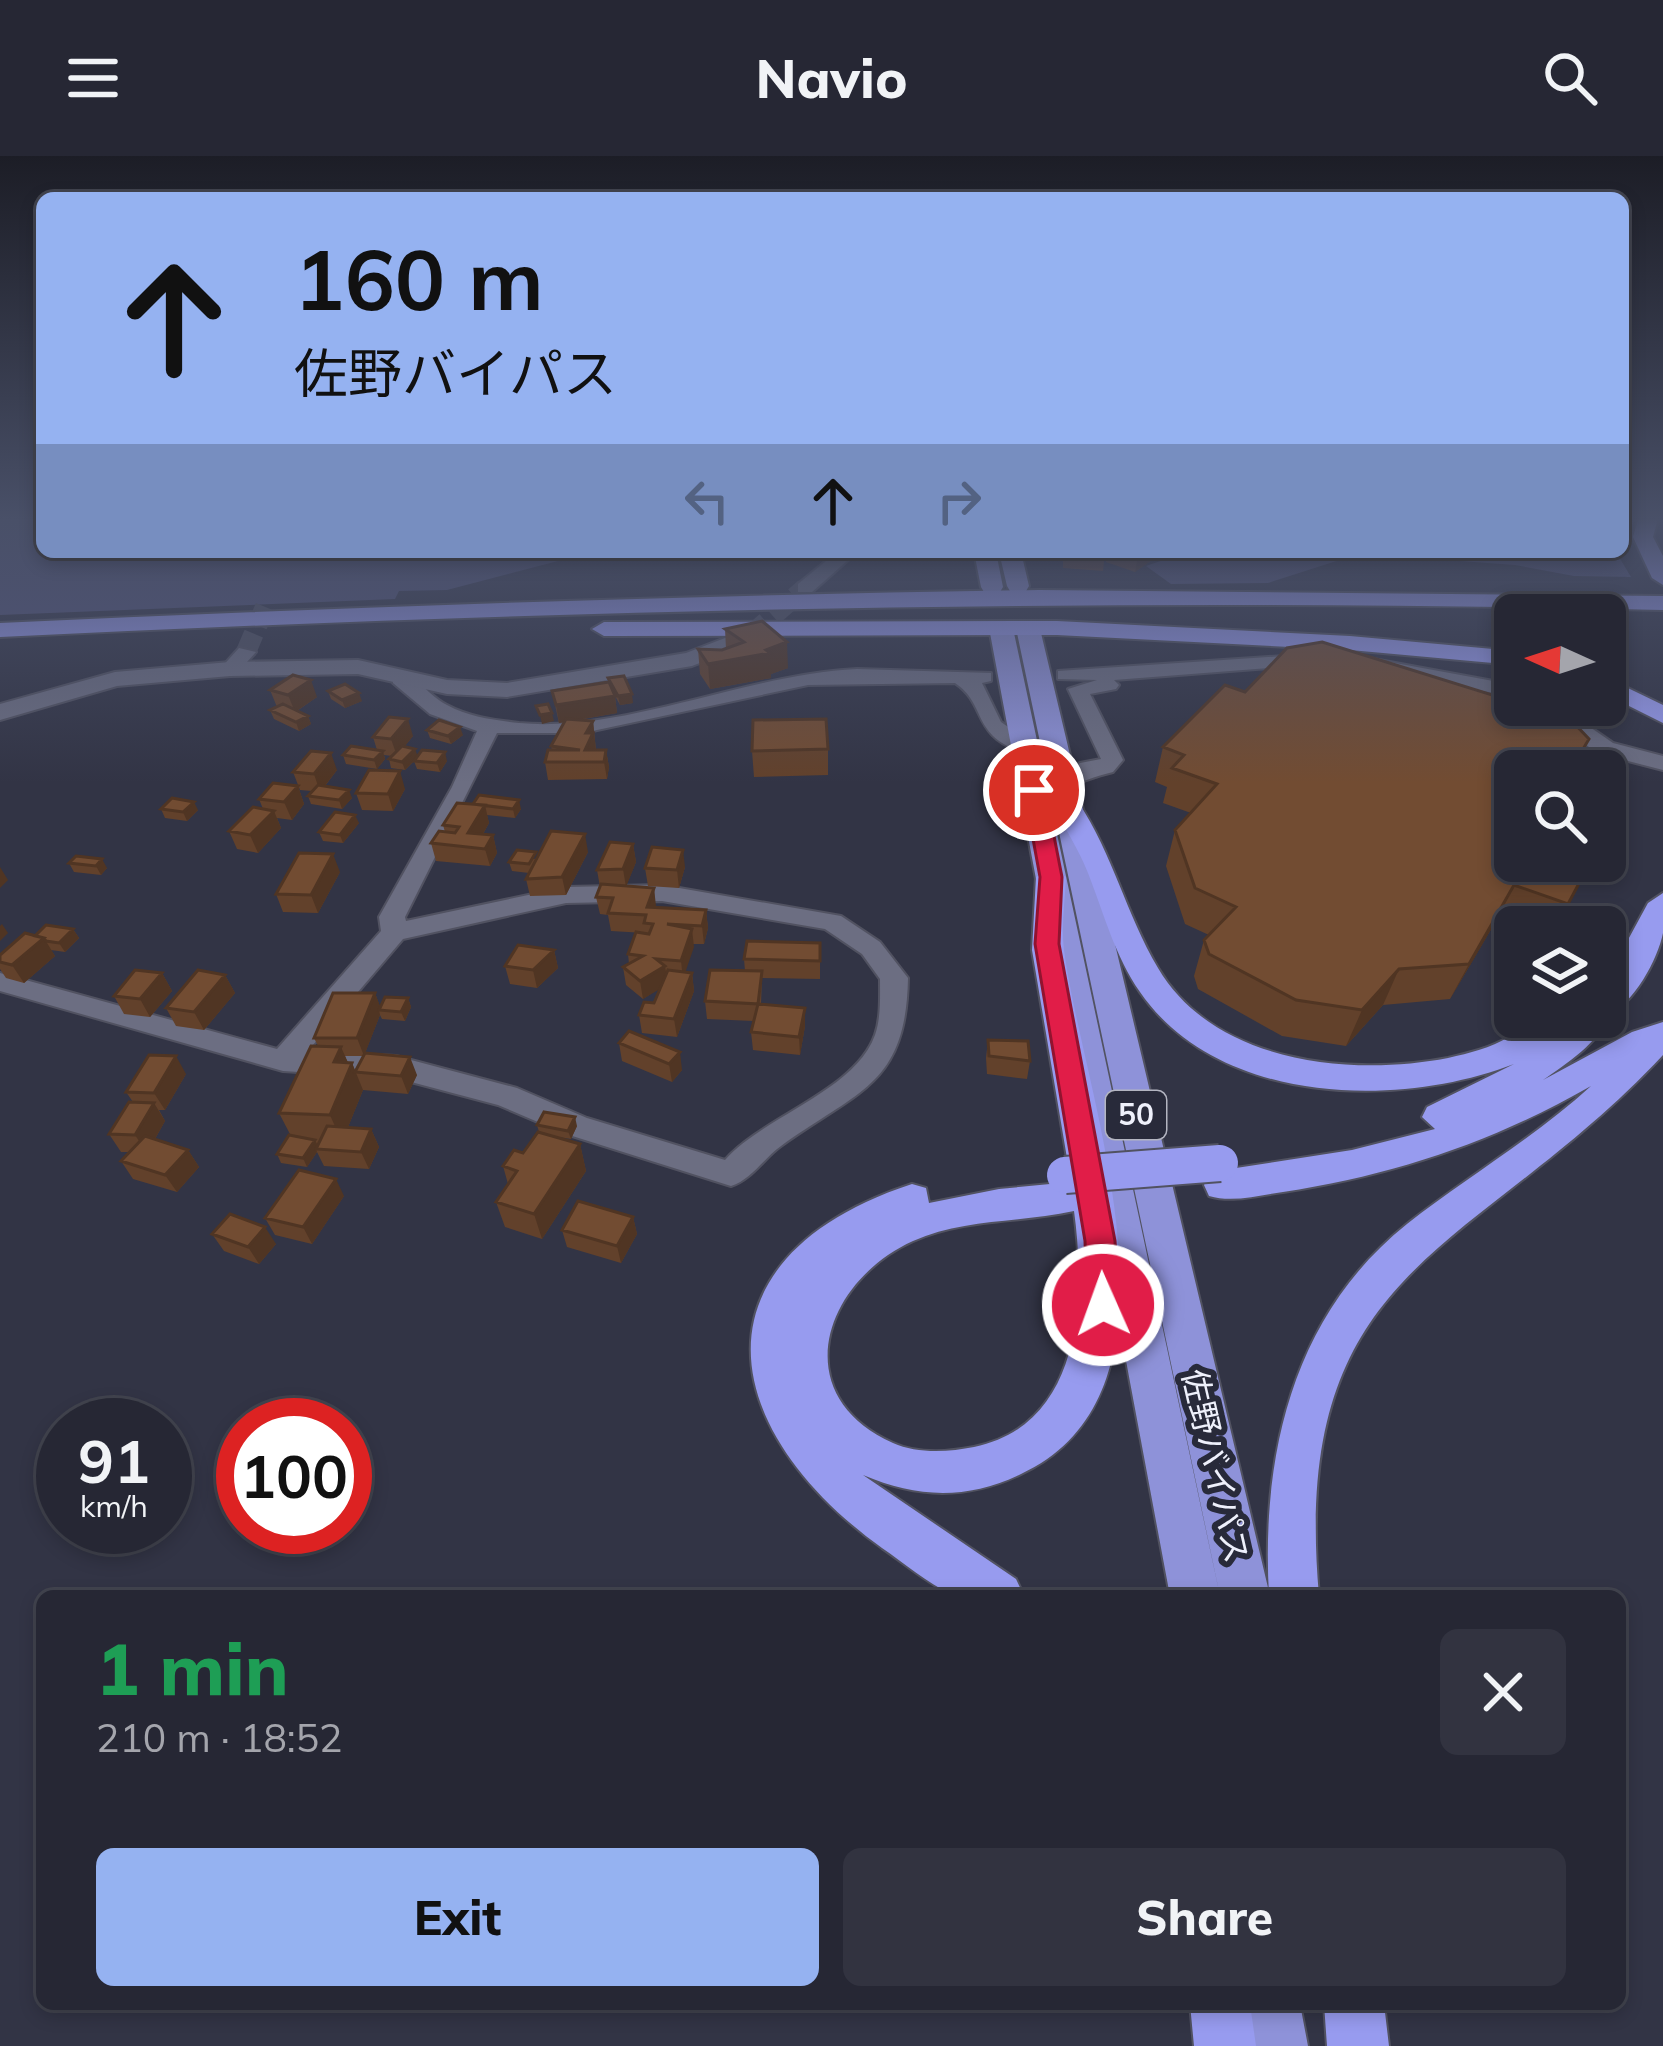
<!DOCTYPE html>
<html lang="en">
<head>
<meta charset="utf-8">
<style>
  :root { --surface:#262734; --page:#323340; --text:#f1f3f6; --muted:#a4a5ac; --line:#42444f; --accent:#95b2f1 }
  body { margin:0; font-family:Mulish,"Noto Sans JP",sans-serif; background:var(--page); color:var(--text); height:100vh; display:flex; flex-direction:column; font-size:45px; white-space:nowrap }
  * { box-sizing:border-box; margin:0 }
  p { font-size:39px; color:var(--muted) }
  .icon { flex:none; width:66px; height:66px; fill:none; stroke:currentColor; stroke-width:2; stroke-linecap:round; stroke-linejoin:round }
  .map { position:relative; flex:1; overflow:hidden }
  .drawer { position:absolute; left:36px; top:1434px; width:1590px; height:420px; display:flex; flex-direction:column; background:var(--surface); border-radius:18px; box-shadow:0 6px 18px #0003,0 0 0 3px var(--line) }
  .drawer>* { flex:none }
  .hud { position:absolute; left:36px; top:36px; width:1593px; height:366px; border-radius:18px; box-shadow:0 6px 18px #0003,0 0 0 3px var(--line); background:#95b2f1; color:#111; overflow:hidden }
  .needle { width:78px; rotate:273deg }
  .tools { position:absolute; left:1494px; top:438px; display:grid; gap:24px }
  .tools a { display:grid; place-items:center; width:132px; height:132px; border-radius:18px; background:var(--surface); box-shadow:0 6px 18px #0003,0 0 0 3px var(--line); font-size:60px }
  .speed { position:absolute; left:36px; top:1242px; display:flex; gap:24px; font-size:60px; font-weight:700; text-align:center }
  .speed>* { display:grid; place-content:center; width:156px; height:156px; border-radius:50%; background:var(--surface); box-shadow:0 6px 18px #0003,0 0 0 3px var(--line); line-height:1 }
  .speed small { font-size:30px; font-weight:400 }
  .speed .limit { border:18px solid #d22; background:#fff; color:#111 }
  .pin { position:absolute; display:grid; place-items:center; width:102px; height:102px; color:#fff; margin:-51px; border:6px solid #fff; border-radius:50%; box-shadow:0 3px 12px #0007 }
  .me { position:absolute; width:132px; margin:-66px; rotate:358deg; stroke-linejoin:round; filter:drop-shadow(0 0 9px #0008) }
  .turn { display:flex; align-items:center; gap:42px; height:252px; padding:0 60px; font-size:54px }
  .turn .icon { width:156px; height:156px; stroke-width:2.5 }
  .turn b { display:block; font-size:84px; line-height:102px }
  .lanes { display:flex; align-items:center; height:114px; padding:0 60px; background:#0003; justify-content:center; gap:60px; direction:ltr }
  .lanes .off { opacity:.35 }
  .round { display:grid; place-items:center; flex:none; width:126px; height:126px; border-radius:18px; background:var(--page) }
  .summary { display:flex; align-items:center; justify-content:space-between; height:204px; padding:0 60px }
  h1 { font-size:72px; font-weight:800; line-height:90px; color:#1e9e55 }
  .button { display:flex; gap:24px; margin-top:auto; padding:24px 60px }
  .button a { flex:1; height:138px; border-radius:18px; background:var(--accent); color:#111; font-size:48px; font-weight:800; line-height:138px; text-align:center }
  .button a+a { background:var(--page); color:var(--text) }
  header { display:flex; justify-content:space-between; align-items:center; height:156px; padding:0 60px; background:var(--surface); font-size:54px; font-weight:800 }
  .map>svg:first-child { display:block }
</style>
</head>
<body>
<header><svg class="icon" aria-label="menu" viewBox="0 0 24 24"><path d="M4 6h16M4 12h16M4 18h16"/></svg>Navio<svg class="icon" aria-label="search" viewBox="0 0 24 24"><circle cx="10" cy="10" r="6"/><path d="M15 15l6 6"/></svg></header>
<div class="map">
<svg width="1663" height="1890" viewBox="0 0 1663 1890">
  <rect width="100%" height="100%" fill="#323445"/>
  <!-- green -->
  <path fill="#51537a" d="M0 363H42V396H787L740 405 585 398 447 434 399 435 395 443 0 459Z
    M1187 396H1616L1631 421 1574 420 1515 409 1418 402 1349 401 1268 427 1171 428 1146 410Z"/>
  <g fill="none" stroke-linecap="round" stroke-linejoin="round">
    <!-- minor-tunnel -->
    <path stroke="#4e5060" stroke-width="20" stroke-dasharray="20 9" stroke-linecap="butt" d="M751 479 805 432
      M246 496 268 444"/>
    <!-- minor casing -->
    <g stroke="#515261" stroke-width="4">
      <path id="minor" d="M837 396H857L812 436H798V428Z
        M239 492 256 496 237 517H223L220 513Z
        M1314 498 1321 500V508L1114 524 1119 529 1116 533 1090 538 1123 604 1113 616C1095 620 1080 627 1062 632L1051 625 1080 607 1101 603 1068 533 1097 524 1058 523V515Z
        M1368 502 1515 529V541L1361 512V504Z
        M857 513 991 517V525L982 527 1001 566 1036 590 1025 597C970 580 988 549 955 527L808 529 583 577H497L405 761 406 765 566 731 662 729 841 760 880 786 908 822C906 930 858 934 781 990 764 1002 751 1024 731 1030L566 978 498 949 396 922 283 915 0 835V817L277 893 381 775 379 761 452 631 477 575 430 558 393 527V519C415 515 428 540 447 549 469 561 494 564 519 567 625 577 746 518 857 513ZM662 745 825 773 862 798 880 823C880 841 881 862 875 879 855 935 764 960 725 1004L587 962 517 932 396 900 307 896 403 783 566 747Z
        M1533 549H1558L1613 587 1663 600V614L1597 597Z"/>
    </g>
    <!-- tertiary casing -->
    <g stroke="#515261" stroke-width="4">
      <path id="tertiary" d="M751 472 763 479 759 484 692 510 507 541 447 538 358 518 230 520 117 530 0 564V548L115 516 230 506 358 504 447 524 507 527 686 497Z"/>
    </g>
    <!-- trunk casing -->
    <g stroke="#515261" stroke-width="4">
      <path id="trunk" d="M974 396H996L1003 431 1000 436H984L981 431Z
        M999 396H1021L1029 430 1026 435H1010L1007 430Z
        M1002 470 1014 477 1220 1440H1170L990 477Z
        M1029 470 1041 477 1270 1440H1220L1017 477Z
        M1240 1848H1300L1308 1890H1246Z"/>
    </g>
    <!-- motorway casing -->
    <g stroke="#515261" stroke-width="4">
      <path id="motorway" d="M1638 363H1658L1653 381 1663 400V429L1652 422 1633 381Z
        M1039 434 1663 440V454C1108 441 554 454 0 481V467C346 451 692 439 1039 434Z
        M1057 465 1350 480 1515 495V509L1350 494 1057 479 604 480 592 473 604 466Z
        M1605 521 1663 549V567L1605 538Z
        M1068 644 1078 646C1113 698 1126 758 1158 812 1214 907 1350 921 1448 902 1470 897 1490 892 1509 881 1520 876 1530 866 1541 862 1558 856 1586 861 1605 861V826L1648 747 1663 737C1663 750 1663 765 1663 777 1658 803 1633 849 1608 858 1604 883 1565 909 1543 924L1632 876 1663 866V899C1474 1101 1289 1105 1319 1440H1269C1261 1300 1292 1160 1407 1068 1467 1021 1534 982 1591 930 1493 986 1394 1019 1283 1036 1259 1039 1233 1047 1209 1040L1204 1029 1209 1018 1223 1014 1352 994 1435 973 1422 961 1427 951 1514 908C1398 953 1218 949 1140 836 1115 800 1104 758 1088 717 1079 694 1066 674 1054 652Z
        M1051 712 1066 721C1065 745 1061 770 1064 794 1083 939 1202 1234 1021 1318 967 1344 917 1342 863 1319L1016 1423 1024 1440C1003 1440 969 1446 951 1438 927 1427 904 1407 882 1392 714 1271 690 1101 912 1028L926 1032 929 1047 999 1033 1071 1026 1032 794 1036 721ZM1074 1055C1086 1142 1082 1269 974 1291 949 1296 917 1298 893 1287 786 1239 823 1126 913 1085 964 1062 1021 1067 1074 1055Z
        M1190 1848H1250L1256 1890H1194Z
        M1324 1848H1384L1389 1890H1327Z"/>
    </g>
    <!-- minor -->
    <use href="#minor" fill="#6c6e82" fill-rule="evenodd"/>
    <!-- tertiary -->
    <use href="#tertiary" fill="#6c6e82" fill-rule="evenodd"/>
    <!-- trunk -->
    <use href="#trunk" fill="#8e92d9" fill-rule="evenodd"/>
    <!-- motorway -->
    <use href="#motorway" fill="#979bef" fill-rule="evenodd"/>
    <!-- motorway-bridge casing -->
    <g stroke="#515261" stroke-width="40" stroke-linecap="butt">
      <path id="motorway-bridge" d="M1065 1019 1220 1007"/>
    </g>
    <!-- motorway-bridge -->
    <use href="#motorway-bridge" stroke="#979bef" stroke-width="36"/>
  </g>
  <!-- wall -->
  <path fill="#62412b" d="M1063 396H1105L1103 415 1063 412Z
    M1107 396H1163L1135 416 1106 406Z
    M725 473 788 512 771 518V522L710 533 700 518 698 493H726Z
    M608 522 633 547 620 549 615 540 617 557 578 564 593 565 596 594H606L609 611 607 623 548 624 545 606 552 594 551 590 564 566 559 567 552 535 609 526Z
    M270 534 317 541 297 555 308 560 311 568 299 575 274 563 270 554 277 551Z
    M328 535 362 545 345 552 331 543Z
    M427 574 463 579 451 588 430 582Z
    M413 580 404 591 417 600 447 605 440 616 417 613 414 605 405 614 391 612 389 603 392 600 384 599 385 603 377 613 346 608 343 599 377 594 373 581Z
    M1163 591 1515 615 1568 748 1555 771 1515 772 1496 765 1450 843 1383 849 1346 890 1282 880 1198 833 1194 820 1204 784 1209 779 1185 768 1166 710 1175 674 1191 657 1163 647 1167 631 1155 626Z
    M828 593V619L754 621 752 595Z
    M337 614 325 630 352 642 342 653 311 648 308 640 312 635 300 634 293 616Z
    M298 630 304 648 292 664 277 662 281 672 258 697 237 693 229 675 263 653 259 643Z
    M405 633 393 655 362 654 356 637Z
    M457 647 521 653 515 662 487 659 489 667 483 678 493 679 497 697 490 710 436 705 431 687 445 676 443 669Z
    M161 653 198 654 187 665 165 662Z
    M359 667 343 687 323 685 319 676Z
    M633 688 636 706 626 730 654 732 655 752 706 754 708 772 704 788H693L685 816 692 817 694 835 677 881 642 877 639 859 654 847 660 832 643 843 626 829 623 811 629 808 628 798 645 777 611 775 608 759 600 758 596 741 600 731 597 714Z
    M588 696 566 739 530 740 526 723 529 717 512 715 509 706Z
    M69 707 107 712 101 719 74 716Z
    M685 711 679 732 648 730 645 712Z
    M340 716 318 757 283 756 276 738Z
    M73 773 79 782 65 796 51 794 55 800 24 827 6 822 0 813V799L35 780Z
    M820 787V823L762 822 761 848 805 852V870L800 899 753 894 751 876 754 865 707 863 705 845 745 815 744 803Z
    M554 794 558 812 537 832 510 828 505 810Z
    M162 817 172 835 150 861 124 858 114 840Z
    M225 819 235 837 204 874 176 870 166 852Z
    M375 837 380 851 408 842 411 851 405 865 382 863 380 859 365 897 417 919 408 938 363 934 355 916 363 900H345L348 907H352L363 934 348 971 371 973 379 991 369 1013 324 1010 317 996 307 1011 281 1007 277 998 291 980 279 957 318 890 314 882Z
    M988 884 1030 905 1027 923 987 918 986 902Z
    M619 887 682 914 672 926 622 905Z
    M186 918 165 954H159L165 965 155 983 188 994 199 1011 177 1036 133 1023 121 1005 130 996H121L109 978 133 946 126 936Z
    M537 969 577 970 571 983 552 980 580 988 586 1015 542 1083 505 1071 496 1046 508 1028 503 1010 523 997 539 976Z
    M344 1040 312 1088 275 1079 265 1062Z
    M633 1061 637 1078 621 1107 567 1091 562 1074Z
    M212 1078 276 1088 259 1108 224 1095Z"/>
  <!-- shaded-wall -->
  <path fill="#503523" d="M1145 396H1163L1135 416 1138 400Z
    M787 486 788 512 771 518V522L710 533 708 508 766 494Z
    M311 524 317 541 295 556 288 539Z
    M359 537 362 545 345 552 342 544Z
    M632 538 633 547 620 549 618 540Z
    M615 540 617 557 559 567 556 549Z
    M552 557 554 565 542 568 540 559Z
    M308 560 311 568 299 575 296 566Z
    M408 563 413 580 397 600 391 583Z
    M593 565 596 595 585 594 586 577Z
    M460 571 463 579 451 588 448 580Z
    M415 593 418 601 405 614 402 606Z
    M606 594 609 611 607 623 604 606Z
    M383 595 385 603 377 613 374 604Z
    M445 596 447 605 440 616 437 607Z
    M331 597 337 614 320 636 314 618Z
    M400 615 405 633 393 655 388 638Z
    M298 630 304 648 292 664 284 646Z
    M349 634 352 642 342 653 339 644Z
    M519 644 521 653 515 662 513 653Z
    M194 646 198 654 187 665 183 656Z
    M485 649 489 667 475 692 468 677Z
    M274 655 281 672 258 697 250 679Z
    M355 659 359 667 343 687 340 679Z
    M585 678 588 696 566 739 562 721Z
    M493 679 497 697 490 710 485 693Z
    M633 688 636 706 626 731 623 713Z
    M683 694 685 711 679 732 677 714Z
    M333 698 340 716 318 757 311 739Z
    M102 703 107 712 101 719 96 710Z
    M0 711 8 724 0 732Z
    M1514 729 1496 765 1450 843 1469 808Z
    M654 732 656 750 650 769 647 751Z
    M706 754 708 772 704 788 702 770Z
    M2 768 8 777 0 785V770Z
    M73 773 79 782 65 796 59 787Z
    M692 773 694 791 683 823 681 805Z
    M44 782 55 800 24 827 12 809Z
    M554 794 558 812 537 832 533 814Z
    M665 810 668 828 643 843 640 825Z
    M1399 813 1383 849 1346 890 1362 854Z
    M162 817 172 835 150 861 140 843Z
    M692 817 694 835 677 881 674 863Z
    M225 819 235 837 204 874 194 856Z
    M375 837 382 855 379 854 380 859 364 900 357 882Z
    M408 842 411 851 405 865 401 856Z
    M805 852V870L800 899 799 881Z
    M341 891 350 911 352 907 363 934 342 986 330 959 334 906Z
    M680 896 682 914 672 926 669 908Z
    M176 900 186 918 165 954 154 937Z
    M410 901 417 919 408 938 401 920Z
    M154 947 165 965 147 997 135 979Z
    M575 961 577 970 571 983 568 975Z
    M371 973 379 991 369 1013 361 996Z
    M315 984 319 992 316 993 317 996 307 1011 303 1002Z
    M580 988 586 1015 542 1083 534 1058Z
    M188 994 199 1011 177 1036 165 1019Z
    M336 1023 344 1040 312 1088 303 1071Z
    M633 1061 637 1078 621 1107 617 1090Z
    M265 1071 276 1088 259 1108 248 1091Z"/>
  <!-- building -->
  <path fill="#724c32" stroke="#503523" stroke-width="3" d="M1065 396H1105V399Z
    M762 465 787 486 766 494 770 497 708 508 698 493 722 494 744 486 725 473Z
    M1322 486 1515 546V549H1523L1571 564 1589 583 1570 615H1515V705H1591L1568 748 1514 729 1469 808 1399 813 1362 854 1296 844 1209 798 1204 784 1236 751 1195 732 1175 674 1217 628 1172 612 1184 599 1163 591 1225 529 1245 536 1287 492Z
    M293 519 311 524 288 539 270 534Z
    M624 520 632 538 618 540 608 522Z
    M609 526 615 540 556 549 552 535Z
    M345 528 359 537 342 544 328 535Z
    M283 548 308 560 296 566 270 554Z
    M548 548 552 557 540 559 536 550Z
    M389 561 408 563 391 583 373 581Z
    M566 563 593 565 586 577H593L585 594H606L604 606H545L548 594H580L551 590Z
    M826 563 828 593 752 595 753 564Z
    M439 564 460 571 448 580 427 574Z
    M351 590 383 595 374 604 343 599Z
    M402 590 415 593 402 606 389 603Z
    M422 594 445 596 437 607 414 605Z
    M311 595 331 597 314 618 293 616Z
    M369 614 400 615 388 638 356 637Z
    M273 627 298 630 284 646 259 643Z
    M318 629 349 634 339 644 308 640Z
    M479 639 519 644 513 653 473 648Z
    M1605 641 1621 646 1605 677Z
    M172 642 194 646 183 656 161 653Z
    M457 647 485 649 468 677 493 679 485 693 431 687 439 675 455 677 459 671 443 669Z
    M253 651 274 655 250 679 229 675Z
    M335 656 355 659 340 679 319 676Z
    M551 675 585 678 562 721 526 723Z
    M610 686 633 688 623 713 597 714Z
    M652 691 683 694 677 714 645 712Z
    M517 694 536 696 529 708 509 706Z
    M299 697 333 698 311 739 276 738Z
    M76 700 102 703 96 710 69 707Z
    M601 728 654 732 647 751 706 754 702 770 667 768 692 773 681 805 656 803 665 810 640 825 623 811 643 800 628 798 636 776 649 778 653 768 644 767 646 759 608 757 613 742 596 741Z
    M46 769 73 773 59 787 46 785 44 782 35 780Z
    M25 777 44 782 12 809 0 806V799Z
    M747 785 820 787V805L744 803Z
    M518 789 554 794 533 814 505 810Z
    M135 814 162 817 140 843 114 840Z
    M198 814 225 819 194 856 166 852Z
    M668 814 692 817 674 863 639 859 644 846 654 847Z
    M710 814 762 815 758 848 805 852 799 881 751 876 758 848 705 845Z
    M333 837H375L357 882H314Z
    M385 841 408 842 401 856 379 854Z
    M629 875 680 896 669 908 619 887Z
    M988 884 1028 885 1030 905 989 900Z
    M311 890 341 891 334 906 352 907 330 959 279 957Z
    M365 897 410 901 401 920 355 916Z
    M149 899 176 900 154 937 126 936Z
    M129 946 154 947 135 979 109 978Z
    M544 956 575 961 568 975 537 969Z
    M327 970 371 973 361 996 316 993Z
    M538 976 580 988 534 1058 496 1046 517 1015 503 1010 514 994 523 997Z
    M289 979 315 984 303 1002 277 998Z
    M145 980 188 994 165 1019 121 1005Z
    M299 1014 336 1023 303 1071 265 1062Z
    M578 1045 633 1061 617 1090 562 1074Z
    M230 1058 265 1071 248 1091 212 1078Z"/>
  <!-- sky -->
  <linearGradient id="sky" x2="0" y2="1"><stop stop-color="#1c1d26"/><stop offset="0.58" stop-color="#495068"/><stop offset="1" stop-color="#495068" stop-opacity="0"/></linearGradient>
  <rect width="1663" height="627" fill="url(#sky)"/>
  <!-- route -->
  <path fill="#e11d48" stroke="#92132f" stroke-width="3" d="M1034 627 1045 634 1062 721 1059 788 1115 1085 1119 1149 1114 1158 1103 1162 1092 1158 1087 1149 1085 1085 1035 788 1040 721 1024 634Z"/>
  <g text-anchor="middle" stroke-width="12" stroke-linejoin="round" paint-order="stroke">
    <!-- shield labels -->
    <rect fill="#282a3a" stroke="#b3b5c1" stroke-width="3" x="1106" y="935" width="60" height="48" rx="9"/>
    <g font-size="30" font-weight="bold" fill="#eef0fb">
      <text x="1136" y="969">50</text>
    </g>
    <!-- street labels -->
    <g font-size="33" fill="#eef0fb" stroke="#282a3a">
      <text transform="translate(1216 1310) rotate(77)" y="12">佐野バイパス</text>
    </g>
  </g>
</svg>
<div class="tools">
<a><svg class="needle" viewBox="-14 -14 28 28"><path d="M0-13l5 13h-10z" fill="#e53935"/><path d="M0 13l5-13h-10z" fill="#a4a5ac"/></svg></a>
<a><svg class="icon" aria-label="search" viewBox="0 0 24 24"><circle cx="10" cy="10" r="6"/><path d="M15 15l6 6"/></svg></a>
<a><svg class="icon" aria-label="layers" viewBox="0 0 24 24"><path d="M12 4l9 5-9 5-9-5zM3 14l9 5 9-5"/></svg></a>
</div>
<div class="speed"><div>91<small>km/h</small></div><div class="limit">100</div></div>
<div class="pin" style="left:1034px;top:634px;background:#d93025"><svg class="icon" aria-label="arrive" viewBox="0 0 24 24"><path d="M6 21V4h12l-3 4 3 4H6"/></svg></div>
<svg class="me" style="left:1103px;top:1149px" viewBox="-20 -20 40 40"><circle r="17" fill="#e11d48" stroke="#fff" stroke-width="3"/><path d="M0-11L8 9 0 5-8 9z" fill="#fff"/></svg>
<div class="hud">
<div class="turn"><svg class="icon" aria-label="ahead" viewBox="0 0 24 24"><path d="M12 20V5M6 11l6-6 6 6"/></svg><div><b>160 m</b>佐野バイパス</div></div>
<div class="lanes"><svg class="icon off" aria-label="left" viewBox="0 0 24 24"><path d="M17 20v-9H6M10 6l-5 5 5 5"/></svg><svg class="icon" aria-label="ahead" viewBox="0 0 24 24"><path d="M12 20V5M6 11l6-6 6 6"/></svg><svg class="icon off" aria-label="right" viewBox="0 0 24 24"><path d="M7 20v-9h11M14 6l5 5-5 5"/></svg></div>
</div>
<section class="drawer">
<div class="summary"><div><h1>1 min</h1><p>210 m · 18:52</p></div><a class="round"><svg class="icon" aria-label="close" viewBox="0 0 24 24"><path d="M6 6l12 12M18 6L6 18"/></svg></a></div>
<div class="button"><a>Exit</a><a>Share</a></div>
</section>
</div>
</body>
</html>
